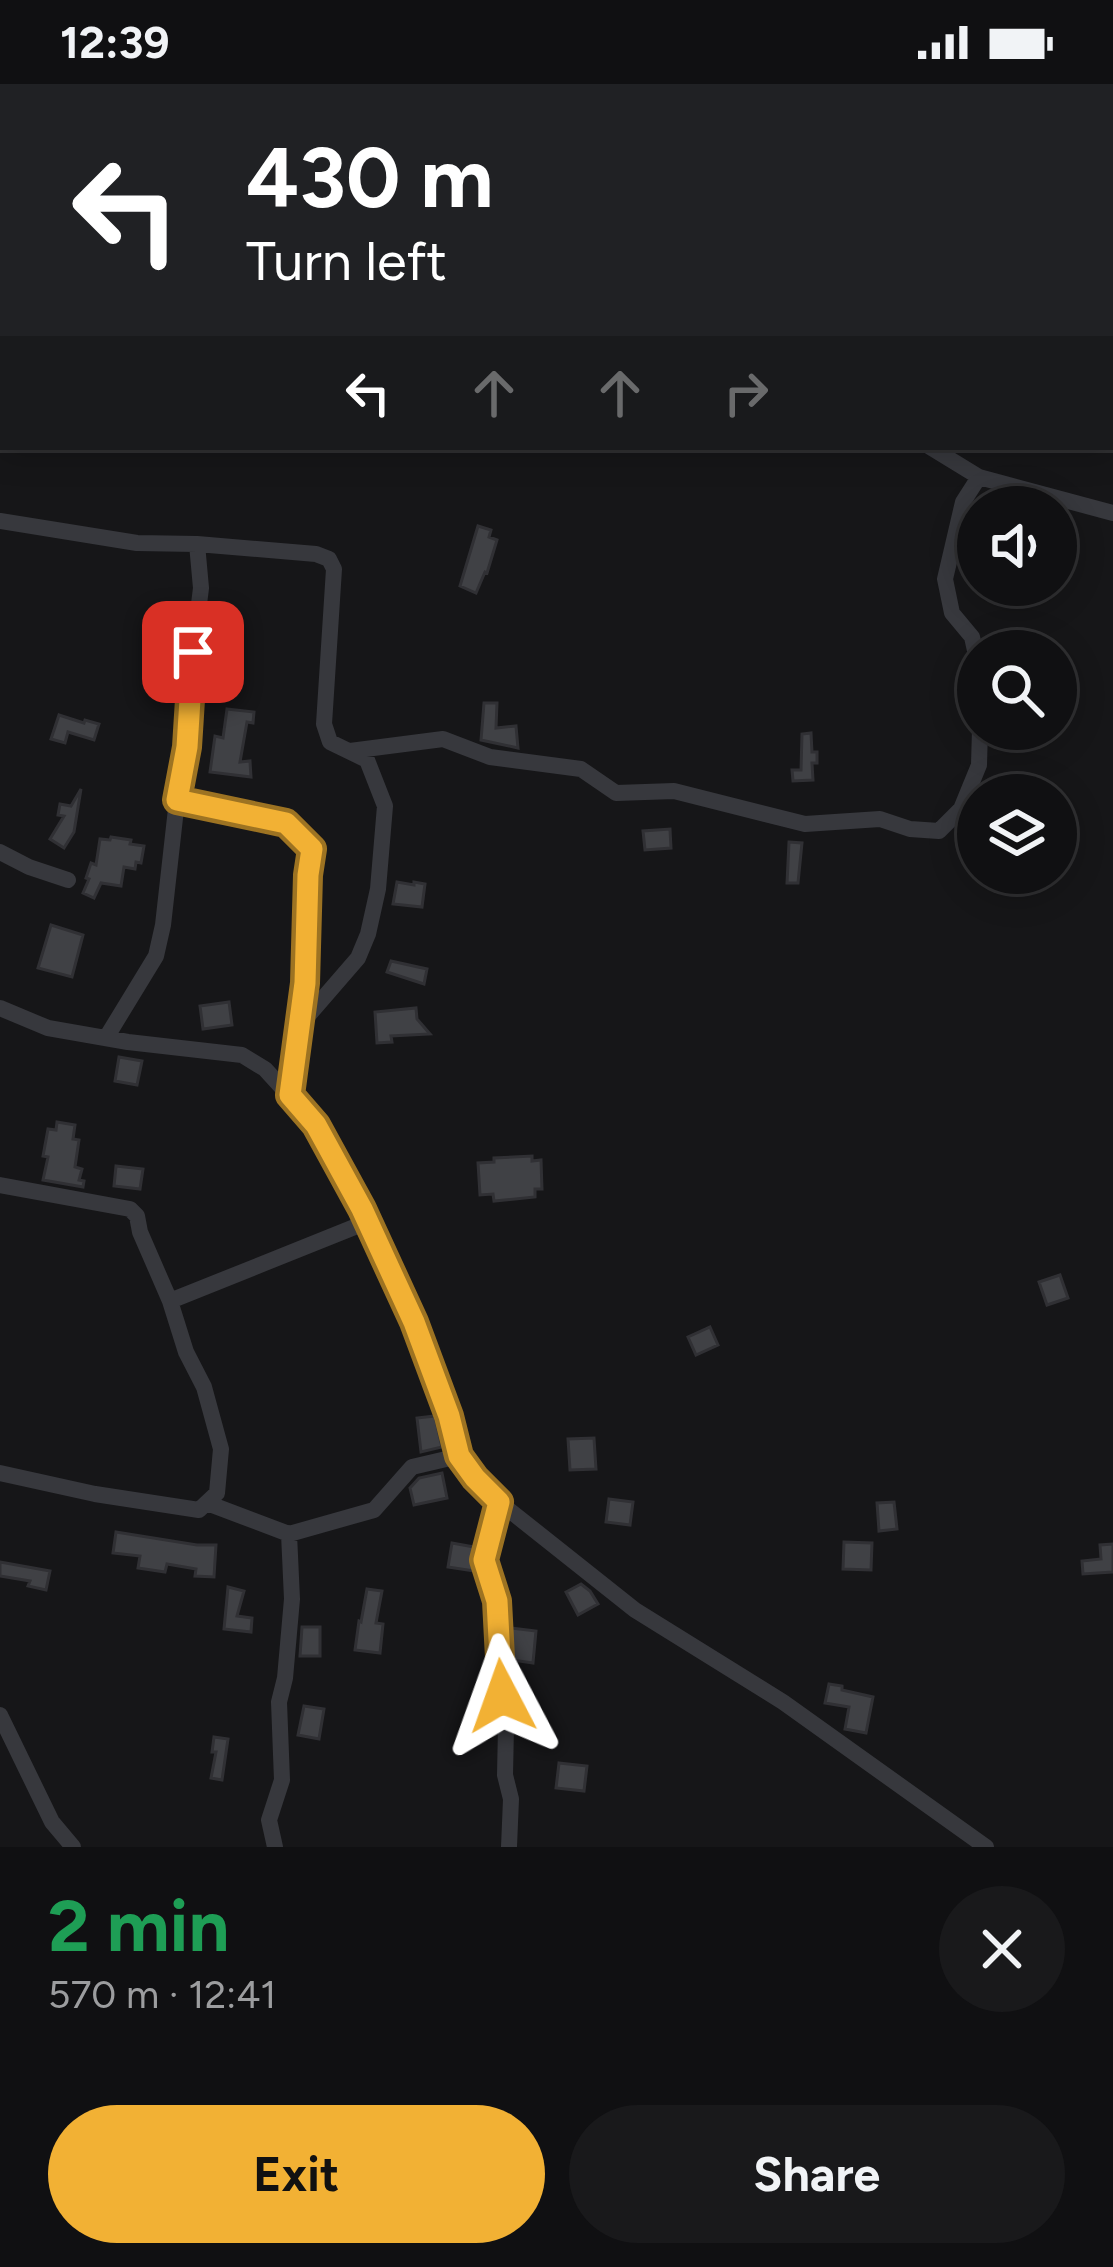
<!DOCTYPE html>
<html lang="en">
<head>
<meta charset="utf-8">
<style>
  :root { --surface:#101012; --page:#19191b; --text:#f1f3f6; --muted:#9c9d9f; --line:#303032; --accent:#f2b134 }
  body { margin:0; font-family:Figtree,sans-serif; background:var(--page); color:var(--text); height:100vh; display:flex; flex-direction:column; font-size:45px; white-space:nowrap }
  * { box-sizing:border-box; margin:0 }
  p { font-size:39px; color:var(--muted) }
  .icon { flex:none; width:66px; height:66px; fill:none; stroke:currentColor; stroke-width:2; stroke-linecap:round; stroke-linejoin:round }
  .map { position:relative; height:1763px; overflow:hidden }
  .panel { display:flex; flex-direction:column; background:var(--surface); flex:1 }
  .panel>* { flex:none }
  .top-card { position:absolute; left:0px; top:0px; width:1113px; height:366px; box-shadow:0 6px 30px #0003,0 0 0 3px var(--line); background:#202124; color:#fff; overflow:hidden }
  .buttons { position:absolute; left:957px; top:402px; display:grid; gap:24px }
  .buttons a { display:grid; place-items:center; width:120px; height:120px; border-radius:50%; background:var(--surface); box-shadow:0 6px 30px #0003,0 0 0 3px var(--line); font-size:60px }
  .pin { position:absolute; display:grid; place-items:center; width:102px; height:102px; color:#fff; margin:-51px; border-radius:24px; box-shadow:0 6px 18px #0006 }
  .me { position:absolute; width:132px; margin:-66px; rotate:356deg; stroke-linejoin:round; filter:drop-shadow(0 0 9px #0008) }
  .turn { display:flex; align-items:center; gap:42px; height:252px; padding:0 48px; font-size:54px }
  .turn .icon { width:156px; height:156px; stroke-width:2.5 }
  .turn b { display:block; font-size:84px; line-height:102px }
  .lanes { display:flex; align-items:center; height:114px; padding:0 48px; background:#0003; justify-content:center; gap:60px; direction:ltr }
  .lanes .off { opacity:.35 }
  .round { display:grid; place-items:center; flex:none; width:126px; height:126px; border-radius:63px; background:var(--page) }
  .headline { display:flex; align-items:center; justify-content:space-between; height:204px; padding:0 48px }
  h1 { font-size:72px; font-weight:700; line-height:90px; color:#1e9e55 }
  .cta { display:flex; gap:24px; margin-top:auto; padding:24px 48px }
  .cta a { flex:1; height:138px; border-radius:72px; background:var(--accent); color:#111; font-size:48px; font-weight:700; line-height:138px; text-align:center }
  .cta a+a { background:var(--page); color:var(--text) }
  .status { display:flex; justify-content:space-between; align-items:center; height:84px; padding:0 60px; background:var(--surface); direction:ltr }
  .status svg { height:33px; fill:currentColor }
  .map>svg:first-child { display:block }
</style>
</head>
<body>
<div class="status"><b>12:39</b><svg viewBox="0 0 49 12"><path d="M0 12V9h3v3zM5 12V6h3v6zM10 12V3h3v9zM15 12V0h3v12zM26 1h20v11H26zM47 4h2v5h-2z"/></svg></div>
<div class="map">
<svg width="1113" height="1763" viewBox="0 0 1113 1763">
  <rect width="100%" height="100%" fill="#161618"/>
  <!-- building -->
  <path fill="#404145" stroke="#303034" stroke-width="3" d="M478 442 491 446 489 453 497 456 487 489 485 488 476 509 460 502Z
    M484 619H497L496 644 516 642 518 664 481 656Z
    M227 625 254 628 253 639 247 638 240 678 250 677 251 693 210 688 215 652 223 654Z
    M59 631 84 639 85 636 99 640 94 656 68 648 65 659 51 655Z
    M811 649 812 668H817V679H812L813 696 793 697 792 686H801L802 650Z
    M81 705 74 748 64 764 50 755 64 732 58 731 60 720 71 722Z
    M670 745 671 764 645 766 643 747Z
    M111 753 131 756 130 760 144 762 141 779 136 778 135 785 124 783 121 802 101 799 94 814 83 809 89 795 86 794 91 779 96 781 100 755 110 756Z
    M789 758 802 759 798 799H787Z
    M397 798 414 801V798L425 800 422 823 393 820Z
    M51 841 83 851 72 893 38 884Z
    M391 877 427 885 424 900 387 888Z
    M229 918 232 941 203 945 200 922Z
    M416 924 417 935 430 950 391 952 392 958 377 959 375 928Z
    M119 973 142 977 137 1001 115 997Z
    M57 1038 75 1041 73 1055 79 1056 75 1083 82 1085 79 1096 84 1097 83 1103 43 1096 48 1073 43 1072 48 1045 56 1046Z
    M532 1072V1077L541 1076 542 1105H535V1113L494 1117 493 1110 480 1111 478 1079 494 1078V1074Z
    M116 1082 143 1085 140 1105 114 1102Z
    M1060 1191 1068 1214 1047 1221 1039 1198Z
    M710 1243 718 1261 696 1271 688 1253Z
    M435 1332 442 1363 421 1368 417 1334Z
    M594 1354 596 1385 570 1386 568 1355Z
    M442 1389 447 1414 414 1421 410 1404 419 1394Z
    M609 1415 633 1418 630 1441 606 1438Z
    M894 1418 897 1445 879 1447 877 1419Z
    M116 1448 197 1461H216L214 1493 195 1492 196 1485 167 1480 165 1488 138 1484 140 1472 113 1469Z
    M844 1458 872 1459 871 1486 843 1485Z
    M452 1459 474 1463 472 1474 474 1487 448 1483Z
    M1113 1460V1488L1083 1490 1082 1477 1101 1475 1100 1461Z
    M0 1478 50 1487 46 1506 28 1502 30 1497 0 1492Z
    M581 1500 590 1507 598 1520 578 1531 566 1508Z
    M228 1503 244 1507 237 1532 252 1534 251 1548 224 1545Z
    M367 1505 382 1507 376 1539 383 1540 380 1569 355 1566 359 1537 361 1538Z
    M302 1543H320V1572H300Z
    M511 1544 536 1547 533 1579 512 1576Z
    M829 1600 842 1602V1606L873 1613 866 1649 845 1645 849 1623 825 1619Z
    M304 1622 324 1625 319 1655 298 1651Z
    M214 1653 228 1655 222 1696 211 1694 216 1668H212Z
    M559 1679 587 1682 584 1707 556 1704Z"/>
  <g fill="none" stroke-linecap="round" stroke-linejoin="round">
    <!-- minor -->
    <path stroke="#37383d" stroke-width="16" d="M526 0 532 3
      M18 3 19 0
      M354 3 362 0
      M0 60 3 56
      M0 85 3 86
      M930 363 979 393 1113 429
      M0 437 137 459 197 460 316 470 329 475 334 485 324 640 330 658 367 676 385 722 378 805 368 850 358 874 300 941 290 1011
      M978 580 972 553 952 529 945 495 963 418 979 393
      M350 667 443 655 490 673 581 685 616 709 674 707 805 740 880 735 910 745 939 747 961 725 979 681 980 645
      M177 716 286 739 312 765C302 823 307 882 300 941
      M0 768 29 783 68 796
      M0 924 48 944 128 958 242 971 265 985 316 1041 362 1125 414 1238 449 1332 459 1372 475 1394 499 1418 635 1526 783 1618 986 1763
      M106 954 156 872 163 841 177 716 187 663 189 600 201 504 197 460
      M0 1101 130 1125 137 1132 140 1148 170 1217 186 1268 204 1303 221 1365 217 1409 199 1426 95 1410 0 1389
      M170 1217 367 1138
      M499 1418 484 1476 497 1517 499 1582 506 1643 505 1691 511 1715 509 1763
      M207 1419 289 1450 374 1426 412 1383 459 1372
      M0 1631 52 1738 73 1763
      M275 1763 269 1736 282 1696 279 1618 285 1594 292 1515 289 1450"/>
  </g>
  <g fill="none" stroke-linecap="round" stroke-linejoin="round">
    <!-- route casing -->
    <g stroke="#9d7322" stroke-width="30">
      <path id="route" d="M193 568 187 663 177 716 286 739 312 765 308 791 305 899 290 1011 316 1041 362 1125 414 1238 449 1332 459 1372 475 1394 499 1418 484 1476 497 1517 502 1612"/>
    </g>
    <!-- route -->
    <use href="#route" stroke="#f2b134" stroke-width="21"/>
  </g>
</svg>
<div class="buttons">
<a><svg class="icon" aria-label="sound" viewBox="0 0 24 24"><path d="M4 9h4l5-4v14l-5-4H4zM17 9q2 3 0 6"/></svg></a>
<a><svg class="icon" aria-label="search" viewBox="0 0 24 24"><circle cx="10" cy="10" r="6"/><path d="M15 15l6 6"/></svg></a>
<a><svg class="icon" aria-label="layers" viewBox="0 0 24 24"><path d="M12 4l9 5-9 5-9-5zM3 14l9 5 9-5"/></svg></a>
</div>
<div class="pin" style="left:193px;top:568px;background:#d93025"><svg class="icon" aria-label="arrive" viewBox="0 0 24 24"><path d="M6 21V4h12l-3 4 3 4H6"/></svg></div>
<svg class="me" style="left:502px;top:1612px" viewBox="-20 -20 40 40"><path d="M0-17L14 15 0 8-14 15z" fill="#f2b134" stroke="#fff" stroke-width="4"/></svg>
<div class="top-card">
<div class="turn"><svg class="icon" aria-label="left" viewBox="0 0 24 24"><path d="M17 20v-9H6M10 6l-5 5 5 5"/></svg><div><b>430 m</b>Turn left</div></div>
<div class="lanes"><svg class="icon" aria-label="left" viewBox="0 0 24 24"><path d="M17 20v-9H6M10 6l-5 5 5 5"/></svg><svg class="icon off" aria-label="ahead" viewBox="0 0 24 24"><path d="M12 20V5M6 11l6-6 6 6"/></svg><svg class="icon off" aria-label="ahead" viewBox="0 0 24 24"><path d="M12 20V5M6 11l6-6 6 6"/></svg><svg class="icon off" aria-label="right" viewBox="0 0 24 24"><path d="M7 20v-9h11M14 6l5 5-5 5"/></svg></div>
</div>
</div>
<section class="panel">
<div class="headline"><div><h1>2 min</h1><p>570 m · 12:41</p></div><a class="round"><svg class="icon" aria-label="close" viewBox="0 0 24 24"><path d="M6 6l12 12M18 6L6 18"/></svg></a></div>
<div class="cta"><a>Exit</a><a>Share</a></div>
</section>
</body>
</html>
